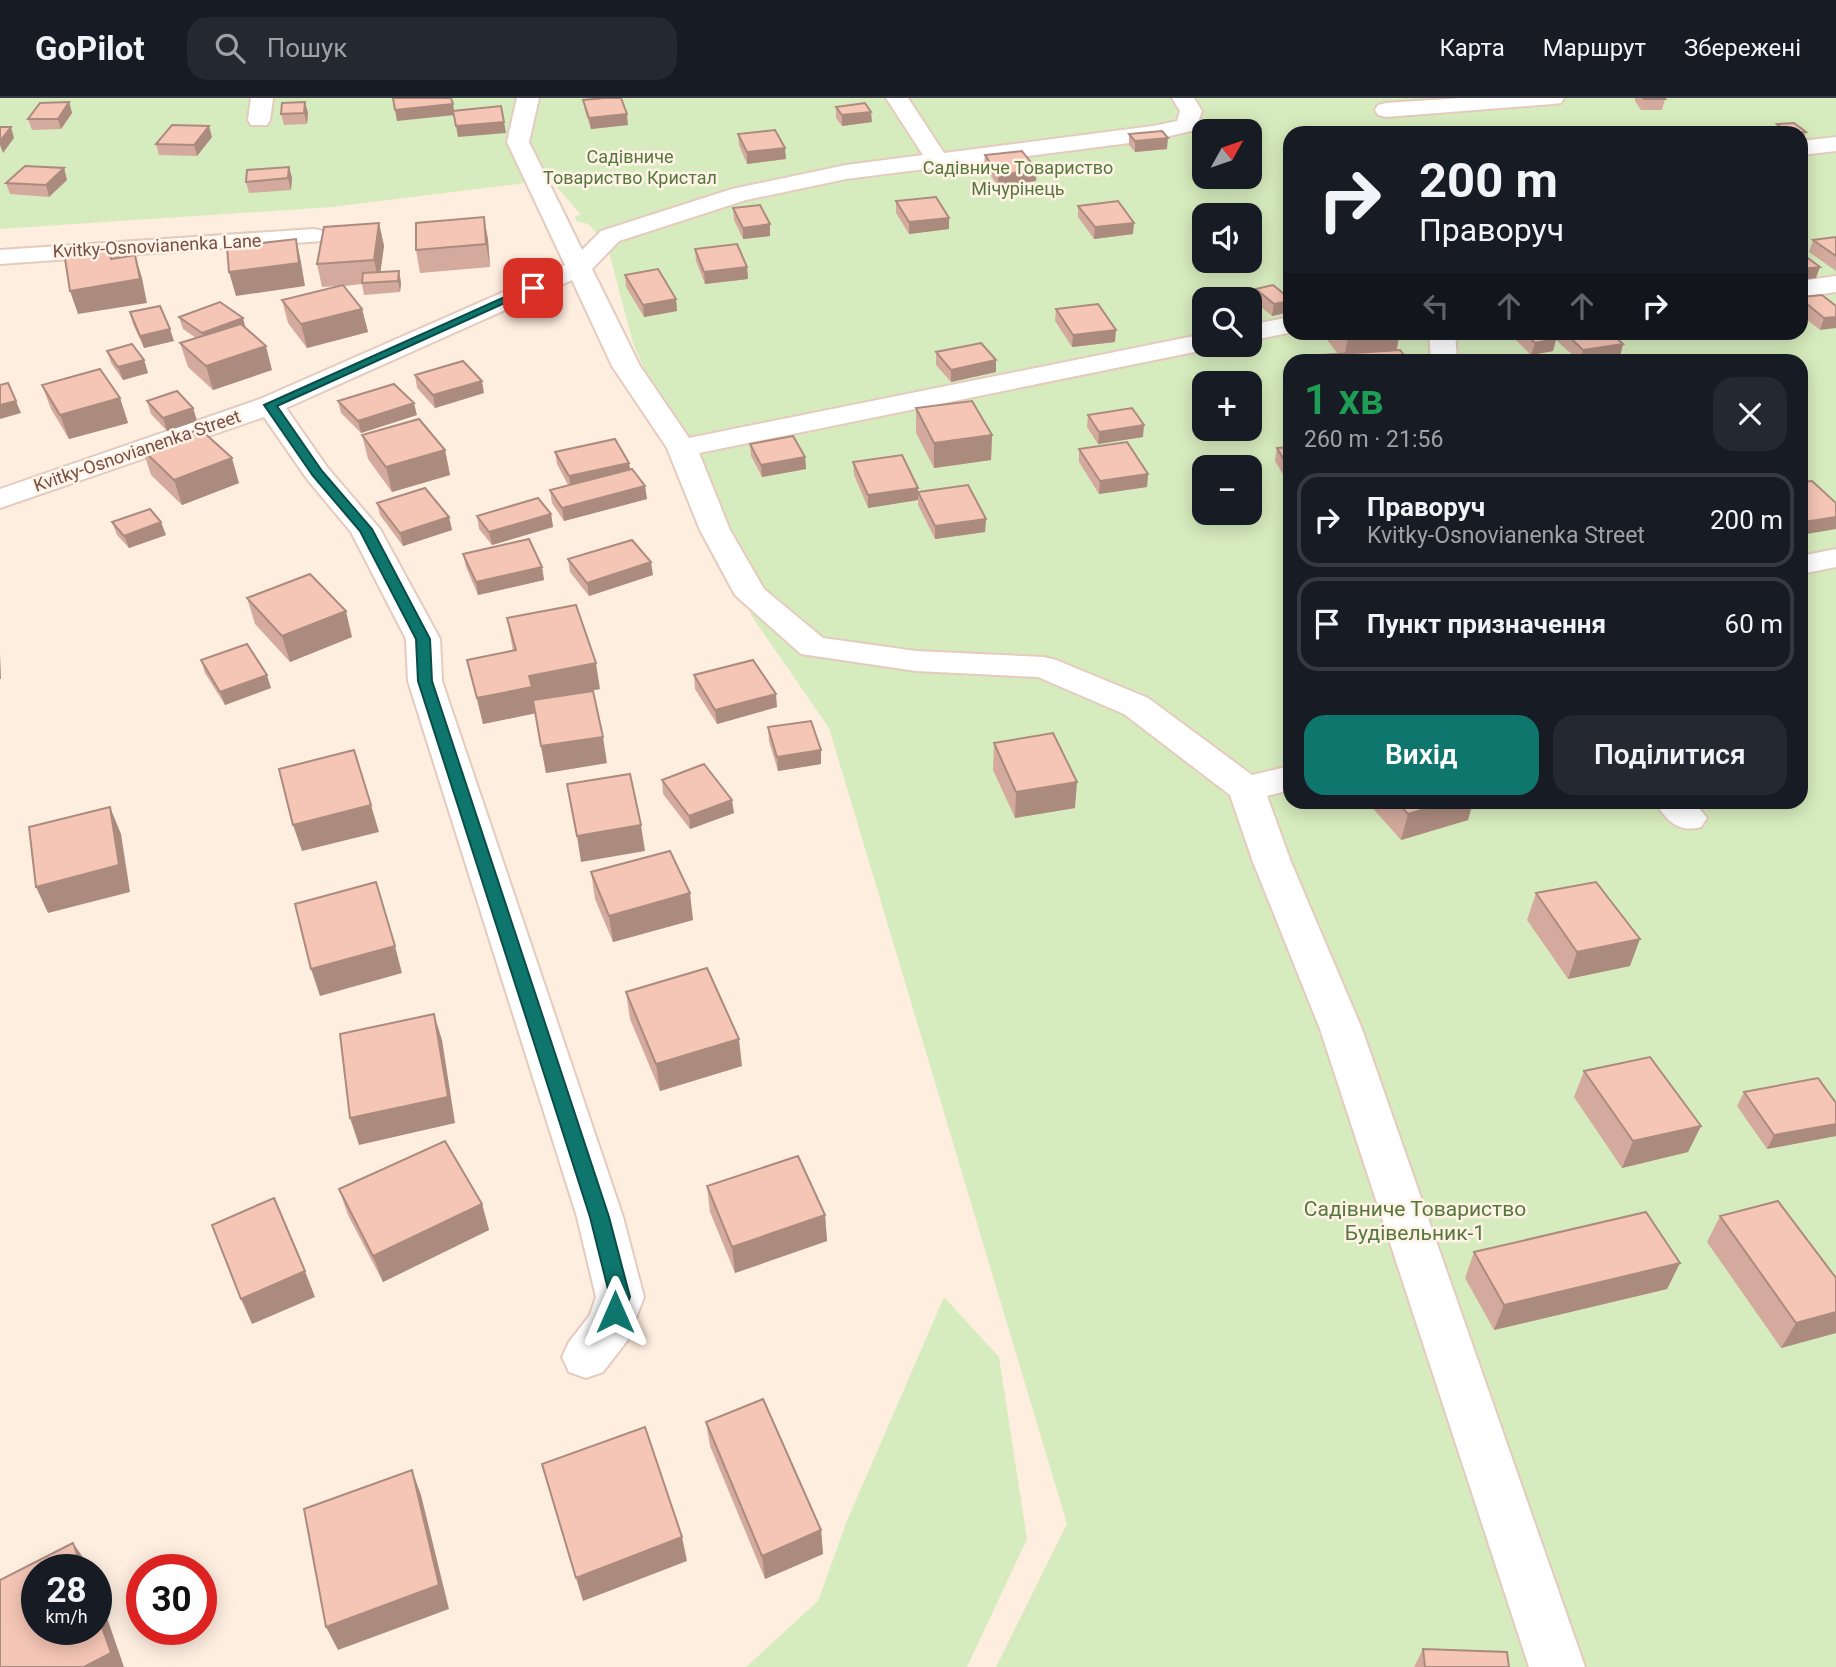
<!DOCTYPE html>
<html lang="uk">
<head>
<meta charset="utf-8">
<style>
  :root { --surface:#171b24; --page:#242831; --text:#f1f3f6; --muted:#9ea1a6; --line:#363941; --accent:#0f766e }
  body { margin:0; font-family:Roboto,sans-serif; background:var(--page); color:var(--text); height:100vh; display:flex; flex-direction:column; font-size:26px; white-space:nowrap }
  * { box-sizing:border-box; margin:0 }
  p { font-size:23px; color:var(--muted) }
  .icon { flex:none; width:38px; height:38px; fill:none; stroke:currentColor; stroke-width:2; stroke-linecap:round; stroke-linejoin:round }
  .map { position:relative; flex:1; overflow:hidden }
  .sheet { position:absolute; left:1283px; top:256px; width:525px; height:455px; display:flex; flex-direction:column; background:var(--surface); border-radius:21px; box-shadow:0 4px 18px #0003 }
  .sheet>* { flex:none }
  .guide { position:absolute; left:1283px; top:28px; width:525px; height:214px; border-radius:21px; box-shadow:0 4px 18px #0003; background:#171b24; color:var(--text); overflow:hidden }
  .needle { width:46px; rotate:50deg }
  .controls { position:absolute; left:1192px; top:21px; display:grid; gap:14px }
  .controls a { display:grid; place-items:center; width:70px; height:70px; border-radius:14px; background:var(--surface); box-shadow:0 4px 18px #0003; font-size:35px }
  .speed { position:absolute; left:21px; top:1456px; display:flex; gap:14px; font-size:35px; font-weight:700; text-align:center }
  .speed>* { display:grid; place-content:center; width:91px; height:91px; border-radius:50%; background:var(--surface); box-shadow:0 4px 18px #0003; line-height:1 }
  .speed small { font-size:18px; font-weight:400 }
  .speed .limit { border:10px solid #d22; background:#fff; color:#111 }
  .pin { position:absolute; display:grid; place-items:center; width:60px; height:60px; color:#fff; margin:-30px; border-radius:14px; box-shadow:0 4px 10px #0006 }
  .me { position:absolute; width:77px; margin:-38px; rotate:0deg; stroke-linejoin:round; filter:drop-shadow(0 0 5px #0008) }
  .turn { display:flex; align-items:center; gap:24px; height:147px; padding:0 21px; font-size:32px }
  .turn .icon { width:91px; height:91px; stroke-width:2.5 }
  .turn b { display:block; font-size:49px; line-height:60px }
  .lanes { display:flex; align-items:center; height:66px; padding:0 21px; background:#0003; justify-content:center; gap:35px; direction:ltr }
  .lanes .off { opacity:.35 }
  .round { display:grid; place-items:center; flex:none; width:74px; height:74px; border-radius:21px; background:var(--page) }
  .overview { display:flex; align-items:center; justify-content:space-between; height:119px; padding:0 21px }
  h1 { font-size:42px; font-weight:600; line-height:52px; color:#1e9e55 }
  .action { display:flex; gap:14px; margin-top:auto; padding:14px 21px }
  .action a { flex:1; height:80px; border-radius:21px; background:var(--accent); color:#fff; font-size:28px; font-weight:600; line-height:80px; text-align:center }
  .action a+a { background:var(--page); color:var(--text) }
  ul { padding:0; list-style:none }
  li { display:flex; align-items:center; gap:21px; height:94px; margin:0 14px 10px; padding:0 7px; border:4px solid var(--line); border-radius:21px }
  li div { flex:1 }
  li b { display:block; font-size:26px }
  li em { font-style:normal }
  header { display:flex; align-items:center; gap:42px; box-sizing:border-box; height:98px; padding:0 35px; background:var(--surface); border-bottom:2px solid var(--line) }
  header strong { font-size:33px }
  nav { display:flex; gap:38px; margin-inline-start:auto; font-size:24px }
  .search { width:490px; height:63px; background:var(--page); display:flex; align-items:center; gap:18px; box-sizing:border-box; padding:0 24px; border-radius:21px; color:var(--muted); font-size:26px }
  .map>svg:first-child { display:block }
</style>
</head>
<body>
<header>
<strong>GoPilot</strong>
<div class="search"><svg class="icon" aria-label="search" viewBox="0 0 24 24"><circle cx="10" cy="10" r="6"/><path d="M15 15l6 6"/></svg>Пошук</div>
<nav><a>Карта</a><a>Маршрут</a><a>Збережені</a></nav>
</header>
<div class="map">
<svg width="1836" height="1569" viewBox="0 0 1836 1569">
  <rect width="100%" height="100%" fill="#feeee0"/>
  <!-- green -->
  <path fill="#d7ecbe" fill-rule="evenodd" d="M0 0H1836V1569H996L1067 1426 829 630 751 517 633 245 607 147 588 126 576 123 575 118 581 117 551 82 332 109 0 131ZM1204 33H1250V79H1204ZM1290 35H1801V234H1290ZM1204 117H1250V163H1204ZM1204 201H1250V247H1204ZM1290 262H1801V704H1290ZM1204 285H1250V331H1204ZM1204 369H1250V415H1204Z
    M944 1199 999 1259 1027 1441 967 1569H746L818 1503 846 1425Z"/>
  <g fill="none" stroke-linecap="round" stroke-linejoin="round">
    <!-- minor casing -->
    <g stroke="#e4cbbe" stroke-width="4">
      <path id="minor" d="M251 0H273L270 22 267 27H251L248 22Z
        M517 0H539L529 44 582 152 601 133 732 91 846 67 923 57 886 0H908L944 55 1153 28 1177 23 1180 13 1172 0H1194L1202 13 1195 32 1153 42 846 81 746 102 619 143 592 171 640 268 689 340 1204 236V247H1216L1204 252 699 355 730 432 764 491 823 540 916 553 1044 559 1056 562 1148 600 1252 677 1290 668V692L1267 698 1291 764 1362 931 1585 1569H1529L1320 931 1253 764 1230 697 1124 616 1038 579 916 573 801 556 735 497 700 432 667 350 612 268 572 182 286 310 327 369 380 431 440 541 442 583 623 1119 644 1199 627 1243 603 1274 586 1280 569 1274 562 1259 569 1244 590 1217 596 1199 577 1119 408 583 406 541 351 434 307 381 264 319 0 410V391L260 301 565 167 507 44Z
        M1462 0H1564L1561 5 1553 6 1386 19 1378 17 1375 12 1378 7 1386 5Z
        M1836 39V53L1801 57V43Z
        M314 131 323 133 326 138 323 143 0 166V152Z
        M1836 178V194L1801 199V183Z
        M1290 219 1292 234 1250 243V227Z
        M1429 234H1455L1457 262H1431Z
        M1836 451V469L1801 476V458Z
        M1655 704H1694L1707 720 1701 729C1678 735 1667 723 1655 704Z"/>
    </g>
    <!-- minor -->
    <use href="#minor" fill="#fff" fill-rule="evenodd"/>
  </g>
  <!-- wall -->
  <path fill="#d3aa9d" d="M1635 0H1664L1665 1 1662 12H1641L1635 3Z
    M583 2 628 27 591 31 585 13Z
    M69 4 72 15 61 31 32 32 28 21Z
    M305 4 308 15 307 26 284 27 281 16Z
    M836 9 872 24 842 28 836 20Z
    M1777 26 1806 34 1803 45H1801V35H1774Z
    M738 36 786 61 747 66 739 47Z
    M1129 36 1167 51 1135 54 1129 47Z
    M212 39 197 58 159 57 156 46Z
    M985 57 1036 83 998 88 984 68Z
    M289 69 292 80 291 92 249 95 246 84Z
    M64 70 67 82 49 99 10 96 6 85Z
    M896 103 949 131 909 136 896 115Z
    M1078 108 1133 136 1094 141 1078 119Z
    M733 110 770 126V138L743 141 734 122Z
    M484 119 488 142 490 169 420 175 416 152Z
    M379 125 384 148 380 174 399 173 401 185 400 194 364 197 362 186 344 188 362 211 368 234 307 250 288 225 282 202 339 188 322 189 317 166Z
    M1836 139V173L1809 154 1813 142Z
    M695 151 747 169 748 181 705 186 696 163Z
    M625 177 676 201 677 213 644 219 626 189Z
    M1256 191 1290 214 1272 218 1254 203Z
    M1801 199 1836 208 1820 232 1801 217Z
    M1056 211 1115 244 1072 249 1055 223Z
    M130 214 174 243 144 250 133 226Z
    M179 219 245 230 272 272 213 292 188 269 180 245 196 240 183 231Z
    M1321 234H1400L1397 252 1408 262H1322V257L1338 256Z
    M1513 234H1549L1551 236V234H1610L1623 246 1620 258 1589 262H1578L1556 242 1553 253 1531 257 1512 238Z
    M107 253 144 262 148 275 123 282 111 265Z
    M936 254 996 262V274L951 284 936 267Z
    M415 277 484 295 435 310 417 290Z
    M42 287 120 300 128 325 69 341 51 311Z
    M147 303 193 310 197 323 167 333 151 316Z
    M338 303 417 317 361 335 341 315Z
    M916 310 992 337 991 362 934 370 916 335Z
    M1088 317 1143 339 1098 346 1087 329Z
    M362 337 445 352 450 377 392 394 368 361Z
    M750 346 805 359 806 371 762 379 751 358Z
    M1290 349V388L1275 363 1277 350Z
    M1079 351 1148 376 1147 389 1099 396 1079 364Z
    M143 352 239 385 182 407 151 377Z
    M555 354 629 365 630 371 645 388 647 401 564 423 552 405 550 392 568 387 557 366Z
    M853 364 918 402 868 410 854 377Z
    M1801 384 1836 405 1801 437Z
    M918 394 986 421 985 434 935 441 918 407Z
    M377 405 449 419 452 432 403 448 380 417Z
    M551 416 553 429 492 447 479 431 477 418Z
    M112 424 166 437 129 450 117 437Z
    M463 456 542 469 544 482 478 497 466 469Z
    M568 461 653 477 589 498 570 474Z
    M247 500 352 539 290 564 255 526Z
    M507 520 600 591 577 595 607 665 546 675 535 615 483 626 467 562 513 553Z
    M201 562 271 590 225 607 205 575Z
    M694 577 777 609 717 626 695 591Z
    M768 629 821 666 778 673 769 643Z
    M994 645 1075 710 1015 720 993 672Z
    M662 682 734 715 690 731 663 696Z
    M1367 704H1473L1468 722 1401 742Z
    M591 774 693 822 613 844 595 801Z
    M1536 795 1630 868 1568 881 1527 822Z
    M626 894 742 968 660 993 630 921Z
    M1584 973 1701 1028 1688 1054 1622 1070 1574 999Z
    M1744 994 1836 1005V1038L1767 1051 1737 1008Z
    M707 1088 825 1117 827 1143 735 1175 710 1114Z
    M339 1091 482 1106 489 1132 383 1184 348 1117Z
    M1720 1118 1836 1180V1235L1781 1250 1707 1144Z
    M1474 1154 1680 1165 1667 1191 1494 1232 1465 1180Z
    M706 1324 821 1432 823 1456 765 1481 710 1348Z
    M1423 1551 1509 1569H1414Z"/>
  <!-- shaded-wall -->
  <path fill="#ac8b7f" d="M69 4 72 15 61 31 58 21Z
    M305 4 308 15 307 26 304 15Z
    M453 6 455 17 397 23 395 12Z
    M871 14 872 24 842 28V17Z
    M627 16 628 27 591 31 589 20Z
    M504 24 506 35 458 39 456 28Z
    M209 28 212 39 197 58 194 47Z
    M11 29 14 40 3 55 0 47V43Z
    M1168 40 1167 51 1135 54V43Z
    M785 50 786 61 747 66V54Z
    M289 69 292 80 291 92 288 80Z
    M64 70 67 82 49 99 46 87Z
    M1037 72 1036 83 998 88V77Z
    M484 119 488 142 490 169 486 146Z
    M949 120V131L909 136V124Z
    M379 125 384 148 379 185 374 162Z
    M1134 125 1133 136 1094 141 1095 129Z
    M770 126V138L743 141V130Z
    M296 141 301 164 305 188 236 198 229 174Z
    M135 157 142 180 147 205 78 216 70 193Z
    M747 169 748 181 705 186 704 174Z
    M1820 169 1816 180 1801 182V171Z
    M399 173 401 185 400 194 398 183Z
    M676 201 677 213 644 219 643 207Z
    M1290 203V214L1272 218 1274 206Z
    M362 211 368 234 307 250 301 226Z
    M1836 219V230L1820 232 1824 220Z
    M243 220 246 232 206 247 202 235Z
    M170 231 174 243 144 250 140 238Z
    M1116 232 1115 244 1072 249 1073 237Z
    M1393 234H1400L1395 258 1344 262 1348 239Z
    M1556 241 1553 253 1531 257 1535 245Z
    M1623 246 1620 258 1589 262H1580L1583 252Z
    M266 248 272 272 213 292 206 268Z
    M144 262 148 275 123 282 118 269Z
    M996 262V274L951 284V272Z
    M482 283 484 295 435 310 433 297Z
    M120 300 128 325 69 341 60 317Z
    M16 303 21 315 0 321V307Z
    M414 305 417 317 361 335 358 323Z
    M193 310 197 323 167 333 163 320Z
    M1144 327 1143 339 1098 346 1099 334Z
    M992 337 991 362 934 370V345Z
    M445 352 450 377 392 394 386 369Z
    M805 359 806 371 762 379 761 367Z
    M232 360 239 385 182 407 174 382Z
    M629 365 631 378 571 391 569 378Z
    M1148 376 1147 389 1099 396 1100 383Z
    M645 388 647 401 564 423 562 410Z
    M918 390V402L868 410V397Z
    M551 416 553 429 492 447 489 434Z
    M449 419 452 432 403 448 400 435Z
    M1836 419V431L1801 437V432L1804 424Z
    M986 421 985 434 935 441V428Z
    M161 424 166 437 129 450 124 438Z
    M651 464 653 477 589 498 587 485Z
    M542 469 544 482 478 497 476 484Z
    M346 513 352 539 290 564 282 538Z
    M0 555 1 581H0Z
    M596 565 600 591 535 604 537 615 483 626 477 600 529 578Z
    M267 577 271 590 225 607 220 594Z
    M776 596 777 609 717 626 715 612Z
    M603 639 607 665 546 675 541 648Z
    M821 652V666L778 673 777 659Z
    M1077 684 1075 710 1015 720 1016 694Z
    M732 702 734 715 690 731 689 718Z
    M1448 704H1473L1468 722 1401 742 1408 716Z
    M371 707 379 734 302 753 293 727Z
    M110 709 121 736 130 794 48 815 36 789Z
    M641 727 645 753 581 764 577 738Z
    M690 795 693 822 613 844 609 818Z
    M1640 841 1630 868 1568 881 1577 854Z
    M395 848 402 875 320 898 311 871Z
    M434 916 442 942 455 1025 359 1047 350 1020Z
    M739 941 742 968 660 993 656 966Z
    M1836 1026V1038L1767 1051 1774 1037Z
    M1701 1028 1688 1054 1622 1070 1633 1043Z
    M482 1106 489 1132 383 1184 373 1158Z
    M825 1117 827 1143 735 1175 732 1149Z
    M1680 1165 1667 1191 1494 1232 1504 1207Z
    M305 1173 315 1199 252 1226 241 1201Z
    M1836 1214V1235L1781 1250 1796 1225Z
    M412 1372 421 1397 449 1511 338 1552 326 1529Z
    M821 1432 823 1456 765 1481 762 1458Z
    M682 1439 687 1463 583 1503 576 1480Z
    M73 1445 89 1468 91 1472H83Z
    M96 1488 124 1569H84L96 1512Z"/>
  <!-- building -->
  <path fill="#f5c6b6" stroke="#ac8b7f" stroke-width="2" d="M393 0H451L453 6 395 12Z
    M605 0H621L627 16 589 20 583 2Z
    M1643 0H1664L1665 1H1644Z
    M69 4 58 21H28L40 5Z
    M305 4 304 15 281 16 282 5Z
    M865 5 871 14 842 17 836 9Z
    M501 8 504 24 456 28 453 13Z
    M1794 25 1806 34 1788 35 1777 26Z
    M172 27 209 28 194 47 156 46Z
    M0 29H11L0 43Z
    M775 32 785 50 747 54 738 36Z
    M1162 33 1168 40 1135 43 1129 36Z
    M1022 53 1037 72 998 77 985 57Z
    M25 68 64 70 46 87 6 85Z
    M289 69 288 80 246 84 247 72Z
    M936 99 949 120 909 124 896 103Z
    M1118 103 1134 125 1095 129 1078 108Z
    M760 107 770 126 743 130 733 110Z
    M484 119 486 146 416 152V125Z
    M379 125 374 162 317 166 324 129Z
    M1836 139V158L1813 142Z
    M296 141 299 165 229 174 227 149Z
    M737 146 747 169 704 174 695 151Z
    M108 148 111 161 135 157 140 181 70 193 64 154Z
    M1801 155 1820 169 1801 171Z
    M658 171 676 201 643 207 625 177Z
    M399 173 398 183 362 185 363 175Z
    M343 187 362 211 301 226 282 202Z
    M1273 187 1290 201V203L1274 206 1256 191Z
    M1822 197 1836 208V219L1824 220 1801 201V199Z
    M220 204 243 220 202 235 179 219Z
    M1098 206 1116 232 1073 237 1056 211Z
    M160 208 170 231 140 238 130 214Z
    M241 226 266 248 206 268 180 245Z
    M1344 234H1393L1348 239Z
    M1524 234H1549L1556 241 1535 245Z
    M1564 234H1610L1623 246 1583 252Z
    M981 245 996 262 951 272 936 254Z
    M132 246 144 262 118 269 107 253Z
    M1400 252 1408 262H1326L1322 257Z
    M463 263 482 283 433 297 415 277Z
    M100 271 120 300 60 317 42 287Z
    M8 285 16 303 0 307V287Z
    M394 286 414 305 358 323 338 303Z
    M177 293 193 310 163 320 147 303Z
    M972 303 992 337 934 345 916 310Z
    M1132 310 1144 327 1099 334 1088 317Z
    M419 321 445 352 386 369 362 337Z
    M200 331 232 360 174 382 143 352Z
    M793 338 805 359 761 367 750 346Z
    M615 341 629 365 569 378 555 354Z
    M1127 344 1148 376 1100 383 1079 351Z
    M1290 349V372L1277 350Z
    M902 357 918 390 868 397 853 364Z
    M632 371 645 388 562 410 550 392Z
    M1812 383 1836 405V419L1804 424 1801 421V384Z
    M968 387 986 421 935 428 918 394Z
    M425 390 449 419 400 435 377 405Z
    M538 400 551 416 489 434 477 418Z
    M150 411 161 424 124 438 112 424Z
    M529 441 542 469 476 484 463 456Z
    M632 442 651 464 587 485 568 461Z
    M310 476 346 513 282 538 247 500Z
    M576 507 596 565 529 578 532 589 477 600 467 562 516 552 507 520Z
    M247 546 267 577 220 594 201 562Z
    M753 562 776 596 715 612 694 577Z
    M593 593 603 639 541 648 533 602Z
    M811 623 821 652 777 659 768 629Z
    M1053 635 1077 684 1016 694 994 645Z
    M354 652 371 707 293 727 279 671Z
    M704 666 732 702 689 718 662 682Z
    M630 676 641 727 577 738 567 686Z
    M1397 704H1448L1408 716Z
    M110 709 119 767 36 789 29 729Z
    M670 753 690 795 609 818 591 774Z
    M376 784 395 848 311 871 295 806Z
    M1596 784 1640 841 1577 854 1536 795Z
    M707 870 739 941 656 966 626 894Z
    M434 916 448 999 350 1020 340 936Z
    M1650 959 1701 1028 1633 1043 1584 973Z
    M1818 980 1836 1005V1026L1774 1037 1744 994Z
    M445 1043 482 1106 373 1158 339 1091Z
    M798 1058 825 1117 732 1149 707 1088Z
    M274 1100 305 1173 241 1201 212 1127Z
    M1778 1103 1836 1180V1214L1796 1225 1720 1118Z
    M1646 1114 1680 1165 1504 1207 1474 1154Z
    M763 1301 821 1432 762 1458 706 1324Z
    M645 1329 682 1439 576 1480 542 1366Z
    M412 1372 439 1487 326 1529 304 1411Z
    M73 1445 83 1472H37V1531H96V1512L111 1555 84 1569H0V1482Z
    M1423 1551 1507 1554 1509 1569H1425Z"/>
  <!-- route -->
  <path fill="#0f766e" stroke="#0a4d48" stroke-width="2" d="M529 188 538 190 277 308 322 373 372 431 430 541 432 583 609 1119 630 1199 622 1220 615 1222 608 1220 605 1214 610 1199 590 1119 418 583 416 541 360 433 313 378 264 307Z"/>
  <g text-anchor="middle" stroke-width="5" stroke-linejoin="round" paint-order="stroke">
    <!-- far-park labels -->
    <g font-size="18" fill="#55773b" stroke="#fff3e8">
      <text x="630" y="65">Садівниче<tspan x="630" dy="21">Товариство Кристал</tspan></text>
      <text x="1018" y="76">Садівниче Товариство<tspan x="1018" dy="21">Мічурінець</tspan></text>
    </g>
    <!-- far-street labels -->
    <g font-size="18" fill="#765046" stroke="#fff3e8">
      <text transform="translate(157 148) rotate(-3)" y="6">Kvitky-Osnovianenka Lane</text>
      <text transform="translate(137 353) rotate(-19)" y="6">Kvitky-Osnovianenka Street</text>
    </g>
    <!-- park labels -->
    <g font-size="21" fill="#55773b" stroke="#fff3e8">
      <text x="1415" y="1118">Садівниче Товариство<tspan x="1415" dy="24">Будівельник-1</tspan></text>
    </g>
  </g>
</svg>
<div class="controls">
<a><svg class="needle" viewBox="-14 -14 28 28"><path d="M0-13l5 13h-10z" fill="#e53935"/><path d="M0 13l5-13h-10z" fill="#9ea1a6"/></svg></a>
<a><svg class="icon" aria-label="sound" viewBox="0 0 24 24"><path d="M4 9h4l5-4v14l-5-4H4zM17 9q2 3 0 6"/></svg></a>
<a><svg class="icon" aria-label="search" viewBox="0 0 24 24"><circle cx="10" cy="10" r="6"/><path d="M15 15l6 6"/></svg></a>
<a>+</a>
<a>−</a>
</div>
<div class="speed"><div>28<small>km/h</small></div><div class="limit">30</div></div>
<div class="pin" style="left:533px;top:190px;background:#d93025"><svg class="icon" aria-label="arrive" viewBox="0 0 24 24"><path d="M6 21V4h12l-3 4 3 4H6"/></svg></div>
<svg class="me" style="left:615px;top:1214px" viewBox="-20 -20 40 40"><path d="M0-17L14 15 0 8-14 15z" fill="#0f766e" stroke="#fff" stroke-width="4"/></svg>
<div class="guide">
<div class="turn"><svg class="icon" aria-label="right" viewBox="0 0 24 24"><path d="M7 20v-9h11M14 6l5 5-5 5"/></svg><div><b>200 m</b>Праворуч</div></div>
<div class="lanes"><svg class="icon off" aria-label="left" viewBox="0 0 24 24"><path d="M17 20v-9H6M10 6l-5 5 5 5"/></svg><svg class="icon off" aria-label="ahead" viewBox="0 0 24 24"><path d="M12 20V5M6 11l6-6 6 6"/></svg><svg class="icon off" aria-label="ahead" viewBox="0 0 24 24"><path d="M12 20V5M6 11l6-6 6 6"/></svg><svg class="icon" aria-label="right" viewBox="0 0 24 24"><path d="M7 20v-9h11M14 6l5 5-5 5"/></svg></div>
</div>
<section class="sheet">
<div class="overview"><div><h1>1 хв</h1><p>260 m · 21:56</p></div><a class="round"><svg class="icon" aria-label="close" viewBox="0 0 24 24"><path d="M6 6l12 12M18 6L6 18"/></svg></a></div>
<ul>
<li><svg class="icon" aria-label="right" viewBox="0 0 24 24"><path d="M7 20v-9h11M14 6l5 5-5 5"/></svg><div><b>Праворуч</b><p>Kvitky-Osnovianenka Street</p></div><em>200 m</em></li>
<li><svg class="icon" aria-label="arrive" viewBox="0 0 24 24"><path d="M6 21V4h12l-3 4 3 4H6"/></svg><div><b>Пункт призначення</b></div><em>60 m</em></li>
</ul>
<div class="action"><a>Вихід</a><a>Поділитися</a></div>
</section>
</div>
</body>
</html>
